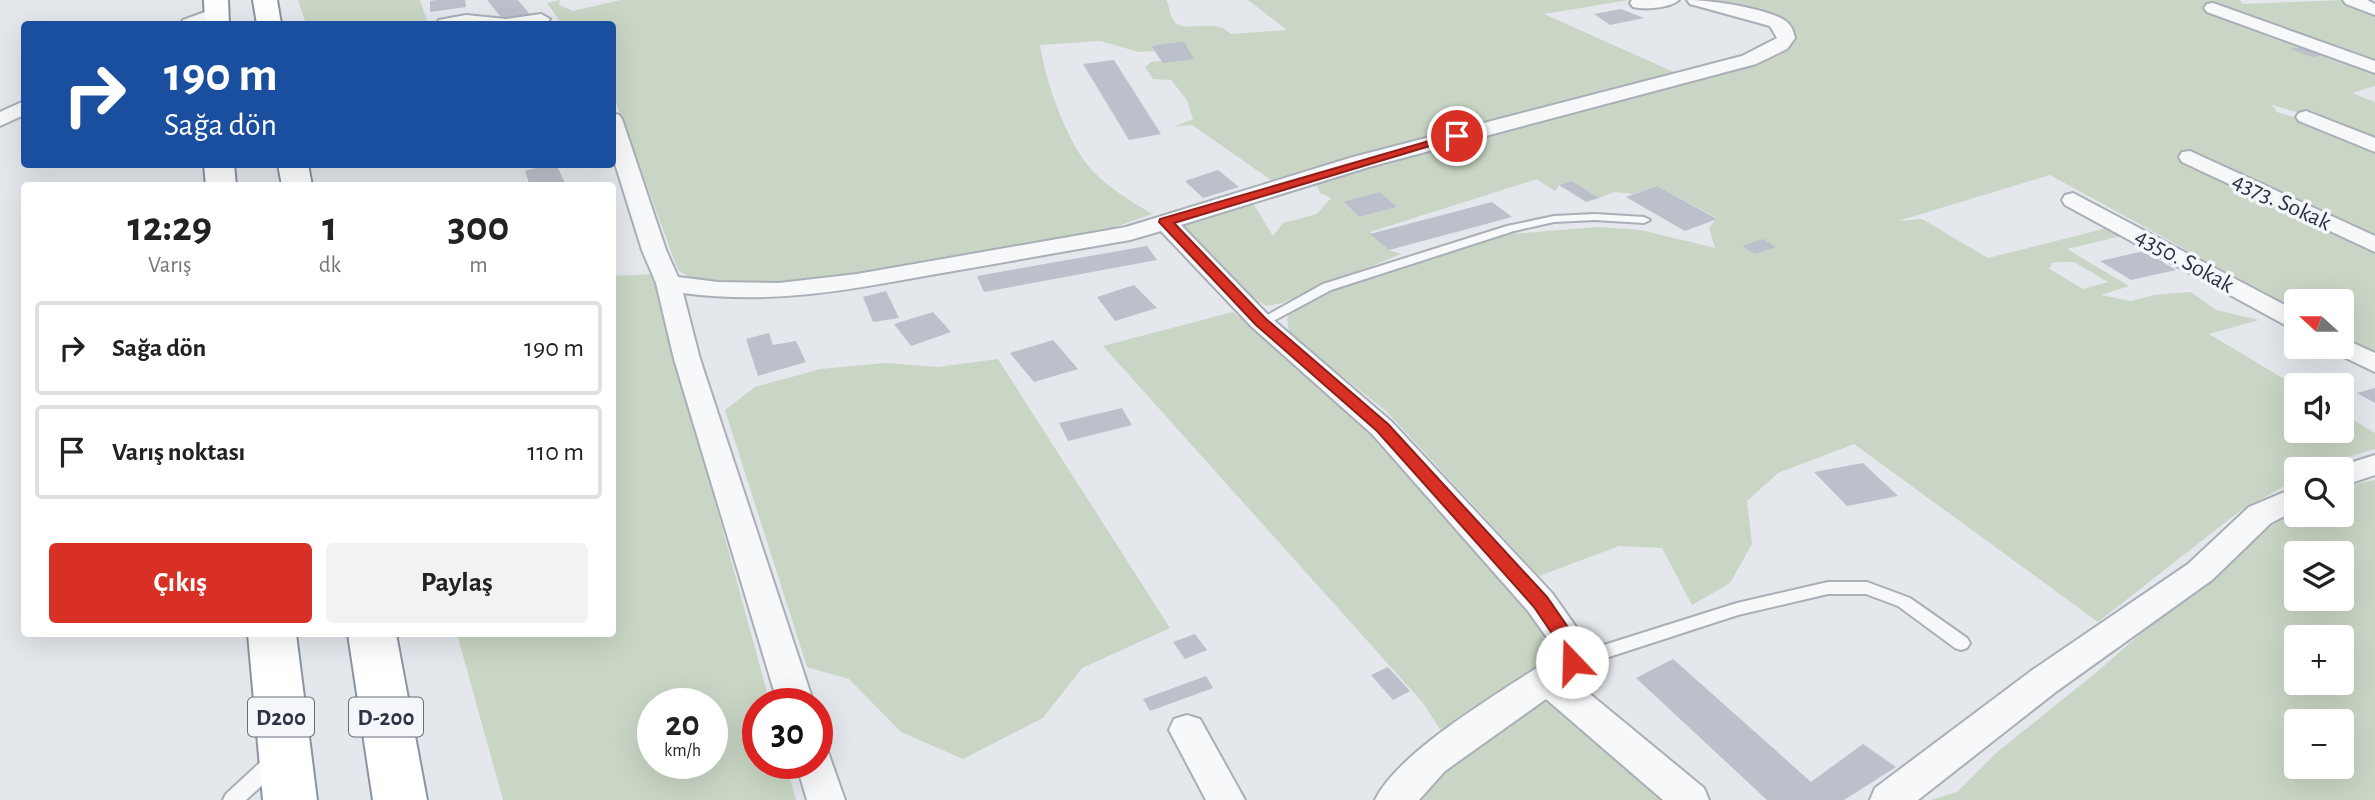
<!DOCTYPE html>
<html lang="tr">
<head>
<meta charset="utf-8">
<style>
  :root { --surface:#fff; --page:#f2f2f2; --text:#222; --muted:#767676; --line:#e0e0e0; --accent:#d93025 }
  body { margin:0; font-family:"Alegreya Sans",sans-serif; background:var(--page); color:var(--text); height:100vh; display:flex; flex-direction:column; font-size:26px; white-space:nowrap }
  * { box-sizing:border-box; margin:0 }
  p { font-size:23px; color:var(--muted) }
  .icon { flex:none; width:38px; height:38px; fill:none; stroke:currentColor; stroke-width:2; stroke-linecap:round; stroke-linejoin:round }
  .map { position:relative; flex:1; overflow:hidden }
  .side { position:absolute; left:21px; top:182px; width:595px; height:455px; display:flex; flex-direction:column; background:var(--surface); border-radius:7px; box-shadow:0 7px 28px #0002 }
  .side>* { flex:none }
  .guide { position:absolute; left:21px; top:21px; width:595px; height:147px; border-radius:7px; box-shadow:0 7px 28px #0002; background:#1a4fa0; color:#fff; overflow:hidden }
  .needle { width:46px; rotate:291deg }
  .controls { position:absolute; left:2284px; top:289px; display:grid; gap:14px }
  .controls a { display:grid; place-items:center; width:70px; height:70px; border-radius:7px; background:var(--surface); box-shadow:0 7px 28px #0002; font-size:35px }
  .speed { position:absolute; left:637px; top:688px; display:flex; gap:14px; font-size:35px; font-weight:700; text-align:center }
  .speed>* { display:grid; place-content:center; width:91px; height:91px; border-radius:50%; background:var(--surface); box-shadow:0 7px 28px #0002; line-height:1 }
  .speed small { font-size:18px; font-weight:400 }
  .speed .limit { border:10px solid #d22; background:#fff; color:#111 }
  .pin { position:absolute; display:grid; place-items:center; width:60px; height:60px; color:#fff; margin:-30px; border:4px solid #fff; border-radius:50%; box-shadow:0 2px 7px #0007 }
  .me { position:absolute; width:77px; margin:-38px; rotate:339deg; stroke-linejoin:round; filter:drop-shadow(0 0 5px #0008) }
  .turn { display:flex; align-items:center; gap:24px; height:147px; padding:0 28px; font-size:32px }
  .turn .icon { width:91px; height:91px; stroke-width:2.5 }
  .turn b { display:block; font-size:49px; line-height:60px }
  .eta { display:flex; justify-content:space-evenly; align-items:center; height:119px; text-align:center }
  .eta b { font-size:42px; font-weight:700; line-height:49px }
  .button { display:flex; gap:14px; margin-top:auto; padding:14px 28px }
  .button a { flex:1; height:80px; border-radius:7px; background:var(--accent); color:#fff; font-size:28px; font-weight:700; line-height:80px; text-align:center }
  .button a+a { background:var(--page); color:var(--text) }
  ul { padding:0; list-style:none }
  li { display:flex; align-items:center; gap:21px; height:94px; margin:0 14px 10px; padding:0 14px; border:4px solid var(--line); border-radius:7px }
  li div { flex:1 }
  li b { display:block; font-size:26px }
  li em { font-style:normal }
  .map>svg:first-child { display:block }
</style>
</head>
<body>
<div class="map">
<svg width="2375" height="800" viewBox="0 0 2375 800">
  <rect width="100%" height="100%" fill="#e4e7ec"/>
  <!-- green -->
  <path fill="#c9d6c5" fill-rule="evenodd" d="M298 0H420L428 24H306Z
    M560 0 559 5 573 11 620 0H1166C1170 6 1169 15 1174 21 1184 35 1214 16 1231 34L1287 30 1248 0H1629L1544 14 1676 73 1271 180 1192 125 1173 127 1193 119 1187 100 1171 80 1153 79 1145 67 1151 62 1193 58 1184 41 1151 46 1154 51 1139 52 1100 41 1040 45C1046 83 1066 140 1091 169 1108 188 1131 201 1152 214L1104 231 864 274 771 287 692 279 678 270 613 95 612 24H562L547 3Z
    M1705 0H2240L2242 4 2344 0 2375 13V86L2352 93 2375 102V141L2315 117 2272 105 2277 112 2309 122 2375 149V354L2342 335V301H2296V310L2050 175 1898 221 1922 219 1988 258 2111 227 2125 235 2067 249 2129 286 2101 295 2131 301 2154 295 2191 292 2216 310 2259 320 2209 334 2296 386V430H2342V413L2375 433V449L2321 465 2316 469H2296V479L2236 514 2098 622 1854 444 1778 473 1747 501 1752 544 1730 583 1692 605 1662 548 1619 546 1539 576 1386 411 1290 335 1287 320 1290 310 1331 288 1511 234 1597 227 1641 230 1715 248 1709 228 1717 218 1657 186 1633 194 1614 192 1599 198 1572 181 1559 185 1555 191 1537 179 1370 232 1389 250 1401 254 1282 303 1266 306 1236 285 1184 225 1183 220 1251 200 1273 236 1283 223 1317 214 1331 198 1320 193 1315 182 1357 166 1755 62 1795 41 1792 27 1779 19ZM1380 192 1397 207 1359 217 1343 203ZM2059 262H2074L2108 282 2083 289 2048 268 2051 267V263Z
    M653 274 770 703 758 704V763H786L796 800H503L457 634H612L613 276ZM653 704H712V763H653Z
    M1233 312 1353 408 1552 629 1546 662 1443 734 1423 703 1103 346Z
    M998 359 1170 628 1082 668 1043 718 963 759 901 732 849 679 807 667 725 410 755 387 821 369 884 363 938 367Z
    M2375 480V800H1931L1957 792 1995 754 2098 671 2218 566 2296 508V514H2342V487ZM2296 553H2342V598H2296ZM2296 637H2342V682H2296ZM2296 721H2342V766H2296Z
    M1549 701 1680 800H1414C1456 763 1496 722 1549 701Z"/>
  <!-- building -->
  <path fill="#bbc0ca" d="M436 0H465L466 7 430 12V1Z
    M487 0H518L532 17 506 23Z
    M1621 9 1644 18 1610 25 1594 14Z
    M1184 41 1194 59 1163 63 1151 46Z
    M2306 46 2328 54 2312 57 2290 49Z
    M1114 60 1161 134 1129 140 1083 64Z
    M550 164H556L565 183 530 186 525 171Z
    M1218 170 1239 187 1203 198 1185 181Z
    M1572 181 1599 198 1586 202 1559 185Z
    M1657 186 1717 219 1685 231 1626 197Z
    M1380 192 1397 207 1359 217 1343 202Z
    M1492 202 1512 217 1389 250 1370 234Z
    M1763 239 1776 247 1755 254 1742 246Z
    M1147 246 1157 260 984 292 977 276Z
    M2144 251 2176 270 2131 280 2100 261Z
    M1134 285 1157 308 1115 321 1097 297Z
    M886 291 899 318 873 322 863 297Z
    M933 312 951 332 911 346 894 324Z
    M769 333 773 345 796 341 806 362 758 376 746 339Z
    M1053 340 1078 369 1034 382 1010 353Z
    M2375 388V403L2357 393Z
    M1122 408 1132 425 1068 441 1059 423Z
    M1863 463 1898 496 1847 506 1814 472Z
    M1195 634 1207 650 1185 659 1173 642Z
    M1673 659 1811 782 1863 744 1896 767 1844 800H1767L1636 678Z
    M1388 667 1410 691 1393 700 1371 675Z
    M1206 676 1213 688 1150 711 1143 699Z"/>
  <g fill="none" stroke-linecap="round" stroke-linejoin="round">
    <!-- service casing -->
    <g stroke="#a9aeb7" stroke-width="4">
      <path id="service" d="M1595 214 1644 217 1650 220 1644 223 1595 220 1554 222 1514 231 1331 290 1266 325 1261 326 1255 322 1323 284 1507 226 1554 216Z
        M1828 582H1867L1910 598 1967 638 1970 643 1967 648 1961 650 1955 648 1898 606 1866 594H1828L1738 615 1572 669 1566 667 1563 662 1566 657 1737 603Z
        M274 754 281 756 283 762 281 768 246 800H223L226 794 267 756Z"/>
    </g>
    <!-- minor casing -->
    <g stroke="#a9aeb7" stroke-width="4">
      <path id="minor" d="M1632 0H1679C1670 8 1645 10 1633 7L1630 3Z
        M1687 0C1710 0 1765 8 1784 20 1791 24 1793 30 1795 38L1787 49 1756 64 1369 167 1181 225 1270 317 1392 422 1552 593 1576 627 1590 662 1584 672 1573 680 1704 788 1709 800H1663L1546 699 1445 771 1419 800H1375C1399 750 1505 690 1553 657L1548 639 1528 611 1372 434 1252 327 1161 231 1130 240C1065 251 1001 263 936 274 849 290 772 305 683 293L700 359 814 704H778L674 359 656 283 642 250 612 154V113L619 115 622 119 666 250 678 277 718 282 779 283 857 274 1126 227 1353 157 1742 56 1777 38 1770 26 1690 4Z
        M2343 0H2367L2375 4V15L2346 4Z
        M2213 3 2375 61V73L2207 12 2204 8 2207 4Z
        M216 8 225 13C214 25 195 25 180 24L183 20Z
        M541 14 550 19 547 23 436 24 439 20 466 15 506 19Z
        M24 101V115L0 126V112Z
        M2306 111 2375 138V152L2299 121 2296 117 2299 113Z
        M2190 151 2375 236V252L2182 162 2179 157 2182 152Z
        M2073 193 2296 311V329L2287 326 2065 205 2062 200 2065 195Z
        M2342 338 2375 353V372L2333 352 2329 346H2342Z
        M2375 455V475L2342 486V469H2331Z
        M2296 487V510L2271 523 2212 580 2057 691 1918 800H1870L1875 788 2031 671 2188 564 2249 507Z
        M1187 715 1200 719 1245 800H1206L1169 730 1174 719Z
        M817 748 828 752 845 800H807L796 763H817Z"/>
    </g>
    <!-- trunk casing -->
    <g stroke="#8b94a3" stroke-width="4">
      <path id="trunk" d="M204 0H228L229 24H205Z
        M253 0H277L281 24H257Z
        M204 164H234L236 186H206Z
        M278 164H308L312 186H282Z
        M248 634H296L317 800H263Z
        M348 634H396L427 800H373Z"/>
    </g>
    <!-- service -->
    <use href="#service" fill="#f7f8fa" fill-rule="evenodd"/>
    <!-- minor -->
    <use href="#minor" fill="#f7f8fa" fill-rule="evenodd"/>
    <!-- trunk -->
    <use href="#trunk" fill="#fff" fill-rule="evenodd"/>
  </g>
  <!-- route -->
  <path fill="#d93025" stroke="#8d1f18" stroke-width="2" d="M1453 134 1463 136 1174 223 1266 319 1388 424 1547 597 1574 636 1582 662 1579 667 1572 670 1565 667 1555 638 1534 607 1377 431 1256 325 1159 222 1160 219Z"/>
  <g text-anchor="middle" stroke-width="7" stroke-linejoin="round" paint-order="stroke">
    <!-- shield labels -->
    <g fill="#f4f6f9" stroke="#676e7b" stroke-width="2">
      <rect x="248" y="697.5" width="66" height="39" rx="5"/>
      <rect x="349" y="697.5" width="74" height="39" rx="5"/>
    </g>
    <g font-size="23" font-weight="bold" fill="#2b3445">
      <text x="281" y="725">D200</text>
      <text x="386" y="725">D-200</text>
    </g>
    <!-- street labels -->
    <g font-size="24" fill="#2b3445" stroke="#f4f6f9">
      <text transform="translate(2282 201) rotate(25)" y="8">4373. Sokak</text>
      <text transform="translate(2185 260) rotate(29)" y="8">4350. Sokak</text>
    </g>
  </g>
</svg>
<div class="controls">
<a><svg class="needle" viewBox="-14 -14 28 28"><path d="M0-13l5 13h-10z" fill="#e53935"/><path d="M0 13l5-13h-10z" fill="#767676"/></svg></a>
<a><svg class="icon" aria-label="sound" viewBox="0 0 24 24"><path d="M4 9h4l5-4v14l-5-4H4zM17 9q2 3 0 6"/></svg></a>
<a><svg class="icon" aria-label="search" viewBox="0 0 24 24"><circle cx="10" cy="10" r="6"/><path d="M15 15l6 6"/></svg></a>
<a><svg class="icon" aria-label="layers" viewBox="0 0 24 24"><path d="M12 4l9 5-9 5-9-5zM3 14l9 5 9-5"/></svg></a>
<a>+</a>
<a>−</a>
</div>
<div class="speed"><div>20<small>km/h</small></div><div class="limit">30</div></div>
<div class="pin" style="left:1457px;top:136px;background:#d93025"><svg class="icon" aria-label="arrive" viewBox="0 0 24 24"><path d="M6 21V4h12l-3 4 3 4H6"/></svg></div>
<svg class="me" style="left:1572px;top:662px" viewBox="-20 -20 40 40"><circle r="19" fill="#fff"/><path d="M0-13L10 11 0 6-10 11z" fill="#d93025"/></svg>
<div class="guide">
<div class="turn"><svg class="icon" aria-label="right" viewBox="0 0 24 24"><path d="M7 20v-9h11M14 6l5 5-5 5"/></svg><div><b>190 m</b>Sağa dön</div></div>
</div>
<section class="side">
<div class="eta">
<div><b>12:29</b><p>Varış</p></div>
<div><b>1</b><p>dk</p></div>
<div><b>300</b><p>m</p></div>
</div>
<ul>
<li><svg class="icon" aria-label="right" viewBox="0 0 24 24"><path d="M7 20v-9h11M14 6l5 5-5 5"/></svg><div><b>Sağa dön</b></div><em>190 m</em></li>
<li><svg class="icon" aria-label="arrive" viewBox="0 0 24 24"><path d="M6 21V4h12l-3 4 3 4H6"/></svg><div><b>Varış noktası</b></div><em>110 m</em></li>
</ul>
<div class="button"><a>Çıkış</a><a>Paylaş</a></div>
</section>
</div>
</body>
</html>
